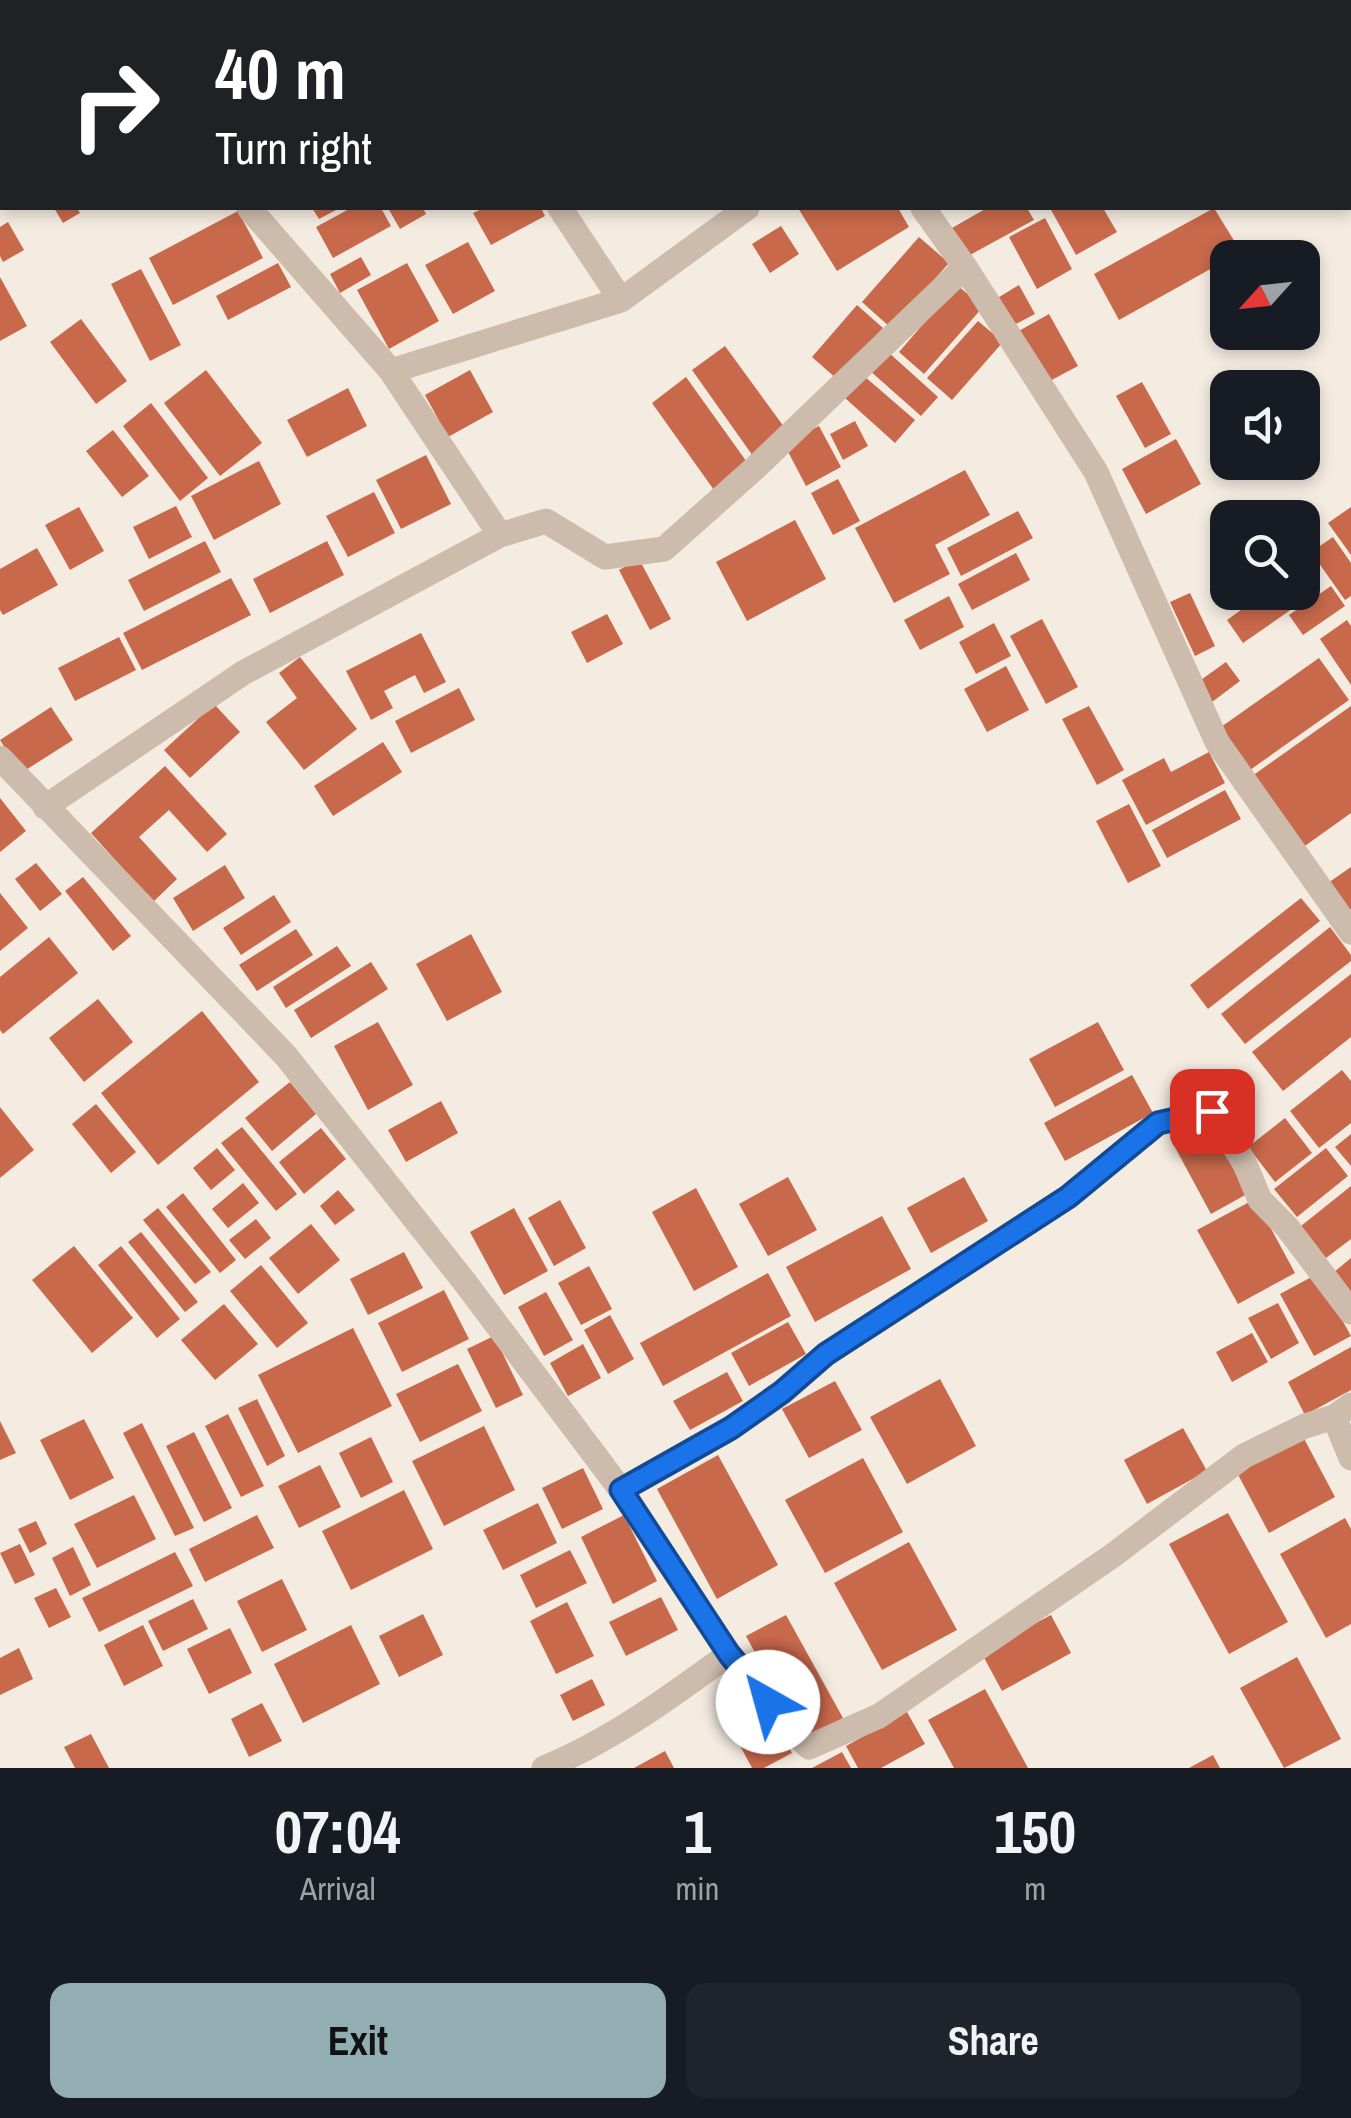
<!DOCTYPE html>
<html lang="en">
<head>
<meta charset="utf-8">
<style>
  :root { --surface:#171b24; --page:#20242c; --text:#f1f3f6; --muted:#9ea1a6; --accent:#92aeb2 }
  body { margin:0; font-family:"Archivo Narrow",sans-serif; background:var(--page); color:var(--text); height:100vh; display:flex; flex-direction:column; font-size:38px; white-space:nowrap }
  * { box-sizing:border-box; margin:0 }
  p { font-size:32px; color:var(--muted) }
  .icon { flex:none; width:55px; height:55px; fill:none; stroke:currentColor; stroke-width:2; stroke-linecap:round; stroke-linejoin:round }
  .map { position:relative; height:1768px; overflow:hidden }
  .drawer { display:flex; flex-direction:column; background:var(--surface); flex:1 }
  .drawer>* { flex:none }
  .banner { position:absolute; left:0px; top:0px; width:1352px; height:210px; box-shadow:0 5px 15px #0003; background:#202124; color:#fff; overflow:hidden }
  .needle { width:65px; rotate:243deg }
  .tools { position:absolute; left:1210px; top:240px; display:grid; gap:20px }
  .tools a { display:grid; place-items:center; width:110px; height:110px; border-radius:20px; background:var(--surface); box-shadow:0 5px 15px #0003; font-size:50px }
  .pin { position:absolute; display:grid; place-items:center; width:85px; height:85px; color:#fff; margin:-42px; border-radius:20px; box-shadow:0 5px 15px #0006 }
  .me { position:absolute; width:110px; margin:-55px; rotate:322deg; stroke-linejoin:round; filter:drop-shadow(0 0 8px #0008) }
  .turn { display:flex; align-items:center; gap:35px; height:210px; padding:0 50px; font-size:45px }
  .turn .icon { width:130px; height:130px; stroke-width:2.5 }
  .turn b { display:block; font-size:70px; line-height:85px }
  .eta { display:flex; justify-content:space-evenly; align-items:center; height:170px; text-align:center }
  .eta b { font-size:60px; font-weight:800; line-height:70px }
  .cta { display:flex; gap:20px; margin-top:auto; padding:20px 50px }
  .cta a { flex:1; height:115px; border-radius:20px; background:var(--accent); color:#111; font-size:40px; font-weight:800; line-height:115px; text-align:center }
  .cta a+a { background:var(--page); color:var(--text) }
  .map>svg:first-child { display:block }
</style>
</head>
<body>
<div class="map">
<svg width="1351" height="1768" viewBox="0 0 1351 1768">
  <rect width="100%" height="100%" fill="#f4ebe1"/>
  <!-- building -->
  <path fill="#c8694b" d="M54 208H77L80 213 63 223Z
    M312 208H340L319 219Z
    M351 208H381L391 226 333 258 316 227Z
    M388 208H423L426 214 400 229Z
    M484 208H541L545 216 491 245 473 213Z
    M798 208H898L909 227 837 271Z
    M987 208H1027L1034 220 968 256 952 228Z
    M1050 208H1103L1117 232 1076 255Z
    M1214 208 1241 252 1119 320 1094 274Z
    M238 211 263 258 173 305 149 258Z
    M1045 218 1072 269 1037 289 1009 237Z
    M8 222 24 250 3 262 0 256V227Z
    M781 226 799 254 770 273 752 244Z
    M919 237 949 263 891 328 862 302Z
    M468 242 495 291 453 314 425 265Z
    M361 257 371 275 340 293 330 274Z
    M278 263 291 287 228 320 216 296Z
    M407 263 439 321 389 349 357 290Z
    M141 269 181 345 150 361 111 284Z
    M0 277 27 326 0 341Z
    M957 285 983 307 924 374 899 352Z
    M1019 285 1035 314 1012 326 996 299Z
    M857 305 883 328 837 379 812 357Z
    M1049 314 1078 366 1046 383 1017 332Z
    M81 319 127 381 96 404 50 342Z
    M978 321 1003 342 952 400 927 378Z
    M725 346 787 431 753 456 692 370Z
    M887 351 938 397 921 416 869 370Z
    M206 370 262 443 220 476 164 403Z
    M470 370 493 412 448 437 425 395Z
    M864 376 915 420 895 443 845 398Z
    M686 377 749 465 714 490 652 403Z
    M1142 382 1171 434 1145 448 1116 396Z
    M348 388 367 426 307 457 287 420Z
    M151 403 208 478 180 501 123 426Z
    M855 421 868 446 843 460 830 434Z
    M819 426 841 467 806 486 784 444Z
    M113 430 149 476 122 497 86 451Z
    M1176 439 1201 484 1146 514 1122 469Z
    M426 455 451 504 401 529 376 480Z
    M259 461 281 504 214 540 191 496Z
    M965 470 990 515 935 545 950 574 894 603 855 528Z
    M838 479 860 521 833 535 811 493Z
    M374 492 395 533 348 557 326 516Z
    M176 506 192 537 149 559 133 527Z
    M79 507 104 551 70 570 45 525Z
    M1351 507V555L1328 523Z
    M1018 511 1033 538 961 576 947 548Z
    M795 520 826 579 747 621 716 562Z
    M1333 537 1351 563V596L1345 600 1311 552Z
    M205 541 221 572 144 611 128 580Z
    M327 541 344 575 270 613 253 579Z
    M37 548 58 585 3 615 0 610V569Z
    M1016 553 1030 580 972 610 958 584Z
    M639 559 671 619 650 630 619 570Z
    M231 578 251 615 142 670 123 633Z
    M1331 586 1345 606 1303 635 1289 615Z
    M1266 592H1281L1292 609 1243 643 1227 620Z
    M1190 593 1215 646 1195 656 1170 602Z
    M949 596 964 627 920 650 904 620Z
    M607 614 623 644 587 663 571 632Z
    M1042 619 1078 687 1046 704 1010 636Z
    M1347 620 1351 626V685L1320 639Z
    M994 623 1011 656 976 674 959 642Z
    M421 633 446 682 424 693 415 675 384 691 393 708 371 720 346 671Z
    M119 637 136 670 75 701 58 668Z
    M300 657 357 729 304 770 266 722 297 698 279 673Z
    M1319 658 1349 700 1250 770 1221 727Z
    M1226 662 1240 681 1212 702 1198 682Z
    M1006 666 1029 710 987 732 964 689Z
    M459 688 475 720 411 753 395 721Z
    M214 704 240 732 190 778 164 750Z
    M1089 706 1124 770 1097 785 1062 719Z
    M1351 706V813L1302 848 1252 776Z
    M51 707 73 740 21 773 0 740Z
    M383 742 402 772 333 816 314 786Z
    M1209 752 1225 783 1146 825 1122 780 1164 758 1171 772Z
    M165 766 227 834 207 852 169 810 139 837 177 879 153 902 91 833Z
    M1225 790 1241 819 1167 858 1152 830Z
    M0 798 26 831 0 852Z
    M1129 804 1161 866 1128 883 1096 821Z
    M36 863 62 894 40 911 15 879Z
    M225 865 245 898 193 931 173 898Z
    M1351 867V909L1345 913 1325 885Z
    M83 877 131 936 113 951 65 891Z
    M0 893 28 928 0 951Z
    M274 895 291 922 241 955 223 928Z
    M1301 898 1320 921 1208 1009 1190 985Z
    M1330 927 1351 955V961L1245 1044 1221 1014Z
    M296 929 313 955 257 991 239 965Z
    M471 934 502 992 447 1021 416 964Z
    M49 937 78 973 3 1034 0 1030V977Z
    M337 946 351 966 286 1008 273 987Z
    M371 962 388 989 311 1038 294 1010Z
    M1351 974V1037L1283 1091 1252 1052Z
    M98 999 133 1042 84 1082 49 1038Z
    M202 1011 259 1082 158 1165 101 1093Z
    M378 1022 413 1085 368 1110 334 1046Z
    M1098 1022 1124 1070 1055 1107 1029 1059Z
    M1342 1070 1351 1081V1123L1319 1148 1290 1111Z
    M1132 1075 1153 1113 1065 1161 1044 1123Z
    M290 1082 316 1114 272 1151 245 1118Z
    M441 1101 458 1133 406 1162 388 1130Z
    M96 1104 136 1152 111 1173 72 1124Z
    M0 1107 34 1150 0 1178Z
    M1206 1118 1247 1194 1211 1214 1170 1138Z
    M1285 1118 1312 1153 1275 1182 1248 1147Z
    M242 1127 297 1194 276 1211 221 1143Z
    M321 1128 346 1159 304 1194 279 1162Z
    M1351 1134V1166L1335 1147Z
    M217 1148 235 1170 211 1190 193 1168Z
    M1326 1148 1348 1176 1297 1217 1274 1189Z
    M788 1177 817 1230 768 1256 739 1204Z
    M964 1177 988 1221 931 1253 907 1208Z
    M243 1183 259 1203 228 1228 212 1209Z
    M1351 1186V1239L1326 1258 1301 1226Z
    M696 1188 738 1267 694 1291 652 1212Z
    M338 1190 355 1210 335 1225 320 1206Z
    M183 1193 236 1260 220 1273 166 1207Z
    M1255 1199 1295 1273 1238 1304 1197 1230Z
    M560 1200 586 1248 554 1266 528 1218Z
    M158 1208 211 1272 195 1284 143 1220Z
    M514 1208 548 1271 504 1295 470 1232Z
    M882 1216 911 1269 815 1322 786 1267Z
    M256 1219 271 1238 245 1259 229 1240Z
    M311 1224 340 1260 298 1294 269 1258Z
    M141 1232 198 1302 185 1312 128 1242Z
    M74 1246 133 1318 92 1353 32 1280Z
    M121 1246 180 1319 157 1338 98 1265Z
    M404 1252 423 1288 368 1315 350 1279Z
    M1351 1258V1296L1333 1273Z
    M261 1265 308 1323 277 1348 230 1291Z
    M589 1266 612 1309 581 1325 558 1283Z
    M768 1273 791 1316 663 1386 640 1343Z
    M1317 1274 1351 1336 1314 1356 1280 1294Z
    M444 1290 469 1339 402 1372 378 1323Z
    M546 1292 573 1340 544 1356 518 1307Z
    M1278 1303 1299 1343 1271 1359 1248 1318Z
    M224 1304 258 1344 215 1380 181 1340Z
    M610 1315 634 1359 608 1374 584 1330Z
    M788 1322 806 1354 749 1386 731 1353Z
    M353 1328 392 1406 298 1453 258 1375Z
    M1252 1333 1268 1362 1232 1382 1216 1352Z
    M494 1336 523 1395 496 1408 467 1349Z
    M583 1344 601 1378 568 1396 550 1363Z
    M1351 1347V1390L1305 1415 1288 1382Z
    M458 1364 482 1411 420 1442 396 1394Z
    M727 1372 743 1401 690 1430 673 1401Z
    M940 1379 976 1446 907 1484 870 1417Z
    M835 1381 862 1430 809 1458 782 1409Z
    M257 1399 285 1456 267 1466 238 1408Z
    M228 1414 264 1486 241 1497 205 1426Z
    M84 1419 114 1478 70 1500 40 1440Z
    M0 1421 16 1453 0 1460Z
    M142 1423 194 1528 175 1536 123 1433Z
    M484 1426 515 1490 444 1526 412 1461Z
    M1183 1428 1207 1471 1147 1504 1124 1460Z
    M1300 1431 1335 1497 1269 1533 1234 1467Z
    M194 1432 232 1508 204 1522 166 1446Z
    M371 1437 393 1482 361 1498 339 1453Z
    M718 1455 778 1565 717 1599 657 1489Z
    M863 1458 903 1532 825 1573 785 1500Z
    M320 1465 341 1507 299 1528 278 1486Z
    M583 1468 603 1509 562 1529 542 1488Z
    M404 1490 433 1549 351 1590 322 1531Z
    M134 1495 156 1539 97 1568 74 1524Z
    M538 1503 557 1543 503 1570 483 1530Z
    M1228 1513 1288 1622 1229 1654 1169 1544Z
    M257 1515 274 1548 205 1582 189 1549Z
    M624 1515 657 1581 613 1604 581 1537Z
    M1345 1518 1351 1529V1624L1326 1638 1280 1554Z
    M36 1521 47 1544 30 1553 18 1529Z
    M909 1542 957 1630 882 1670 834 1583Z
    M20 1544 35 1575 15 1584 0 1553Z
    M73 1547 91 1585 70 1596 52 1558Z
    M570 1550 587 1583 536 1608 520 1575Z
    M175 1552 193 1586 99 1632 82 1598Z
    M282 1579 307 1630 262 1652 237 1601Z
    M56 1588 71 1617 49 1628 34 1598Z
    M661 1597 678 1630 626 1656 609 1622Z
    M193 1599 208 1629 163 1651 148 1621Z
    M567 1602 594 1656 556 1674 530 1621Z
    M423 1614 443 1655 399 1677 379 1636Z
    M786 1615 843 1718 802 1740 746 1636Z
    M1051 1615 1071 1653 1002 1691 981 1652Z
    M143 1625 163 1666 124 1686 104 1645Z
    M351 1625 380 1684 303 1723 274 1664Z
    M230 1628 252 1673 209 1694 187 1649Z
    M19 1648 33 1679 0 1695V1658Z
    M1297 1657 1341 1739 1284 1768 1240 1688Z
    M592 1679 605 1705 573 1721 560 1695Z
    M985 1689 1028 1768H954L928 1720Z
    M761 1694 792 1753 764 1768H752L723 1714Z
    M262 1703 282 1741 249 1757 231 1719Z
    M907 1712 925 1744 881 1768H858L846 1746Z
    M91 1734 109 1768H75L64 1747Z
    M665 1751 674 1768H634Z
    M842 1752 851 1768H812Z
    M1213 1755 1220 1768H1189Z"/>
  <g fill="none" stroke-linecap="round" stroke-linejoin="round">
    <!-- minor -->
    <path stroke="#cdbbac" stroke-width="25" d="M76 0 78 2
      M757 0 759 2
      M367 2 373 0
      M0 150 2 148
      M560 208 621 300
      M923 208 965 267 1096 472 1217 742 1351 932
      M391 371 621 300 747 208
      M500 535 546 521 605 557 664 549 755 468 965 267
      M0 758 286 1056 467 1285 621 1490
      M45 807 243 673 500 535 391 371 249 208
      M1351 1405 1334 1417 1351 1458
      M729 1654C757 1684 778 1719 809 1747L879 1716 1112 1556 1244 1456 1305 1426 1334 1417
      M544 1768C612 1740 670 1697 729 1654L621 1490 731 1428 782 1393 826 1354 1068 1197 1158 1123 1212 1111 1244 1162 1260 1200 1287 1227 1351 1312"/>
  </g>
  <g fill="none" stroke-linecap="round" stroke-linejoin="round">
    <!-- route casing -->
    <g stroke="#114b97" stroke-width="25">
      <path id="route" d="M768 1702 729 1654 621 1490 731 1428 782 1392 826 1354 1068 1197 1158 1123 1212 1111"/>
    </g>
    <!-- route -->
    <use href="#route" stroke="#1a73e8" stroke-width="18"/>
  </g>
</svg>
<div class="tools">
<a><svg class="needle" viewBox="-14 -14 28 28"><path d="M0-13l5 13h-10z" fill="#e53935"/><path d="M0 13l5-13h-10z" fill="#9ea1a6"/></svg></a>
<a><svg class="icon" aria-label="sound" viewBox="0 0 24 24"><path d="M4 9h4l5-4v14l-5-4H4zM17 9q2 3 0 6"/></svg></a>
<a><svg class="icon" aria-label="search" viewBox="0 0 24 24"><circle cx="10" cy="10" r="6"/><path d="M15 15l6 6"/></svg></a>
</div>
<div class="pin" style="left:1212px;top:1111px;background:#d93025"><svg class="icon" aria-label="arrive" viewBox="0 0 24 24"><path d="M6 21V4h12l-3 4 3 4H6"/></svg></div>
<svg class="me" style="left:768px;top:1702px" viewBox="-20 -20 40 40"><circle r="19" fill="#fff"/><path d="M0-13L10 11 0 6-10 11z" fill="#1a73e8"/></svg>
<div class="banner">
<div class="turn"><svg class="icon" aria-label="right" viewBox="0 0 24 24"><path d="M7 20v-9h11M14 6l5 5-5 5"/></svg><div><b>40 m</b>Turn right</div></div>
</div>
</div>
<section class="drawer">
<div class="eta">
<div><b>07:04</b><p>Arrival</p></div>
<div><b>1</b><p>min</p></div>
<div><b>150</b><p>m</p></div>
</div>
<div class="cta"><a>Exit</a><a>Share</a></div>
</section>
</body>
</html>
